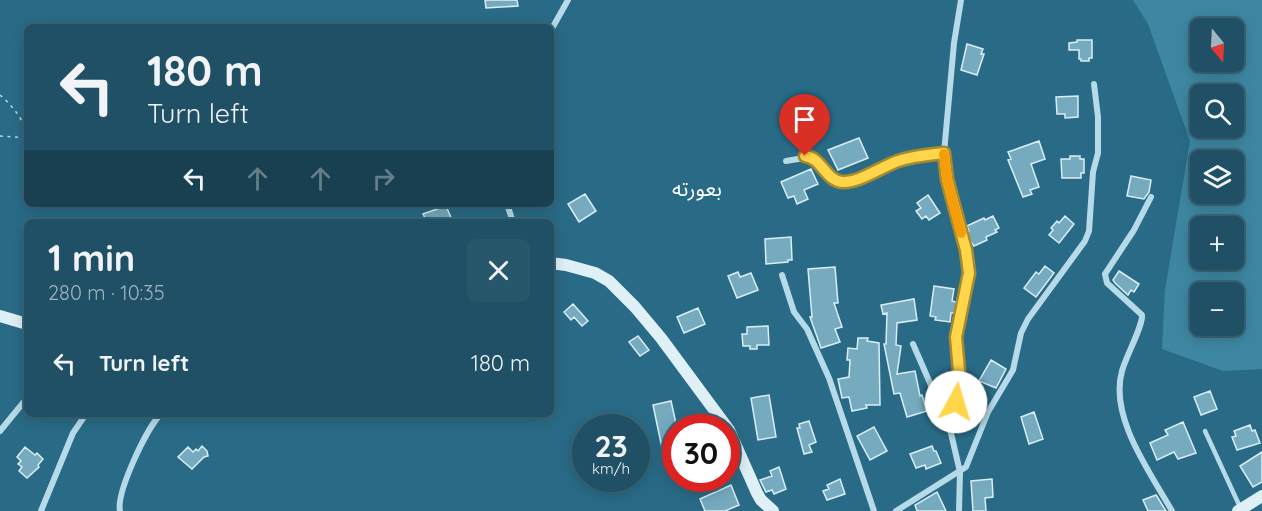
<!DOCTYPE html>
<html lang="en">
<head>
<meta charset="utf-8">
<style>
  :root { --surface:#1f5065; --page:#27576b; --text:#f1f3f6; --muted:#a1b5bf; --line:#3c6779 }
  body { margin:0; font-family:Quicksand,"Noto Sans Arabic",sans-serif; background:var(--page); color:var(--text); height:100vh; display:flex; flex-direction:column; font-size:22px; white-space:nowrap }
  * { box-sizing:border-box; margin:0 }
  p { font-size:20px; color:var(--muted) }
  .icon { flex:none; width:33px; height:33px; fill:none; stroke:currentColor; stroke-width:2; stroke-linecap:round; stroke-linejoin:round }
  .map { position:relative; flex:1; overflow:hidden }
  .details { position:absolute; left:24px; top:219px; width:530px; height:198px; display:flex; flex-direction:column; background:var(--surface); border-radius:9px; box-shadow:0 3px 15px #0003,0 0 0 2px var(--line) }
  .details>* { flex:none }
  .top-card { position:absolute; left:24px; top:24px; width:530px; height:183px; border-radius:9px; box-shadow:0 3px 15px #0003,0 0 0 2px var(--line); background:#1f5065; color:var(--text); overflow:hidden }
  .needle { width:39px; rotate:162deg }
  .controls { position:absolute; left:1190px; top:18px; display:grid; gap:12px }
  .controls a { display:grid; place-items:center; width:54px; height:54px; border-radius:9px; background:var(--surface); box-shadow:0 3px 15px #0003,0 0 0 2px var(--line); font-size:30px }
  .speed { position:absolute; left:572px; top:414px; display:flex; gap:12px; font-size:30px; font-weight:700; text-align:center }
  .speed>* { display:grid; place-content:center; width:78px; height:78px; border-radius:50%; background:var(--surface); box-shadow:0 3px 15px #0003,0 0 0 2px var(--line); line-height:1 }
  .speed small { font-size:15px; font-weight:400 }
  .speed .limit { border:9px solid #d22; background:#fff; color:#111 }
  .pin { position:absolute; display:grid; place-items:center; width:51px; height:51px; color:#fff; margin:-62px -26px; border-radius:50% 50% 50% 0; rotate:-45deg; box-shadow:0 0 6px #0007 }
  .pin .icon { rotate:45deg }
  .me { position:absolute; width:66px; margin:-33px; rotate:6deg; stroke-linejoin:round; filter:drop-shadow(0 0 4px #0008) }
  .turn { display:flex; align-items:center; gap:21px; height:126px; padding:0 24px; font-size:27px }
  .turn .icon { width:78px; height:78px; stroke-width:2.5 }
  .turn b { display:block; font-size:42px; line-height:51px }
  .lanes { display:flex; align-items:center; height:57px; padding:0 24px; background:#0003; justify-content:center; gap:30px; direction:ltr }
  .lanes .off { opacity:.35 }
  .round { display:grid; place-items:center; flex:none; width:63px; height:63px; border-radius:9px; background:var(--page) }
  .summary { display:flex; align-items:center; justify-content:space-between; height:102px; padding:0 24px }
  h1 { font-size:36px; font-weight:700; line-height:45px }
  ul { padding:0; list-style:none }
  li { display:flex; align-items:center; gap:18px; height:84px; padding:0 24px }
  li div { flex:1 }
  li b { display:block; font-size:22px }
  li em { font-style:normal }
  .map>svg:first-child { display:block }
</style>
</head>
<body>
<div class="map">
<svg width="1262" height="511" viewBox="0 0 1262 511">
  <rect width="100%" height="100%" fill="#296b87"/>
  <!-- green -->
  <path fill="#3e87a3" fill-rule="evenodd" d="M1133 0H1262V369L1223 371 1162 349 1165 290 1190 141 1148 24ZM1200 28H1233V62H1200ZM1200 94H1233V128H1200ZM1233 160V194H1200V160ZM1200 226H1233V260H1200ZM1200 292H1233V326H1200Z"/>
  <!-- building -->
  <path fill="#75aabf" stroke="#d9eef6" stroke-width="1.5" d="M485 0H517L518 6 486 8Z
    M1077 40H1092V58H1089V61H1081V59H1079V50H1069V43L1077 42Z
    M967 44 983 49 981 54H984L977 75 961 70Z
    M1078 96V117L1065 118V114H1057L1056 97Z
    M859 138 868 158 838 170 828 150Z
    M1039 141 1045 159 1031 164 1039 187 1030 190 1032 194 1023 197 1008 160 1011 159 1008 152Z
    M1070 156H1080V159H1084V173H1081V178H1062L1061 159H1070Z
    M811 169 818 184 804 190 808 199 797 204 794 196 788 198 781 182Z
    M1131 176 1151 180 1149 192 1144 199 1127 196Z
    M585 194 596 211 579 222 568 204Z
    M928 195 940 213 929 220 926 216 922 219 916 211 921 208 917 203Z
    M446 206 453 222H427L423 214Z
    M993 216 999 228 995 230 997 232 986 237 987 240 974 246 968 238 966 232 969 231 967 226 984 218 985 220Z
    M1065 216 1074 224 1059 243 1049 235 1053 230 1051 228 1057 221 1059 223Z
    M791 237 792 260H788V262L766 264 765 239Z
    M1045 266 1054 273 1036 297 1024 288 1036 272 1039 274Z
    M835 267 838 303H834L842 327 835 329 840 342 821 348 810 317H812L808 269Z
    M1119 271 1139 284 1134 292 1131 290 1128 295 1115 283 1113 280Z
    M738 272 740 277 751 273 758 290 737 298 728 276Z
    M934 286 954 289 952 301 956 302 955 313H951L950 322 935 320 936 317 930 316Z
    M914 299 917 320 897 323 896 345 901 346 897 374 915 371 920 396 922 395 927 411 907 417 900 393 894 394 884 344H886L887 313 883 314 881 305Z
    M573 304 588 321 582 326 574 317 571 320 564 312Z
    M698 308 705 324 684 333 677 317Z
    M768 326 769 345H757V349H750V346H743L742 334H747V327Z
    M638 336 649 350 640 356 629 342Z
    M858 338H868L867 341 879 343 880 405H866L867 408 852 411 849 397 842 398 838 379 849 377 850 360H847L848 348 857 349Z
    M991 360 1006 369 996 388 979 381Z
    M1210 391 1217 409 1201 415 1194 397Z
    M769 395 776 437 758 440 751 398Z
    M671 401 677 428H675V445L662 448 653 405Z
    M1034 412 1043 439 1029 444 1021 417Z
    M809 421 816 442 809 445 812 452 804 454 797 428H800L799 424Z
    M1183 422 1196 453 1178 459 1174 452 1157 460 1150 443 1168 435 1165 430Z
    M1250 425 1252 431 1255 430 1260 443 1237 450 1232 437 1236 436 1234 431Z
    M874 427 887 451 870 460 857 436Z
    M202 446 207 451 208 456 204 457 192 469 178 457 188 447 193 452 196 449 198 451Z
    M932 446 934 451H936L941 463 926 469 925 465 916 468 910 454Z
    M25 447 35 455 37 453 43 459 38 465 39 467 27 478 19 471 22 467 18 464 21 461 17 457Z
    M1262 452V482L1253 487 1240 466Z
    M779 467 786 489 774 494 772 490 766 492 760 480 772 476 770 471Z
    M840 479 845 494 827 500 823 491 829 489 827 485Z
    M992 479 993 497 985 498 986 511H973L971 481Z
    M731 485 739 505 725 511H705L700 499Z
    M937 492 946 511H917L915 505Z
    M1156 495 1158 498 1166 511H1148L1143 500Z"/>
  <g fill="none" stroke-linecap="round" stroke-linejoin="round">
    <!-- path -->
    <path stroke="#b6dae8" stroke-width="1.5" stroke-dasharray="3 4.5" stroke-linecap="butt" d="M0 95C12 105 24 120 27 135
      M0 136 27 138"/>
    <!-- lane -->
    <path stroke="#b6dae8" stroke-width="4.5" d="M1205 431 1240 507"/>
    <!-- street -->
    <path stroke="#b6dae8" stroke-width="6" d="M550 32 568 0
      M786 161 810 157C820 163 827 178 837 181 854 186 881 167 898 161 913 156 928 155 944 153
      M1151 197 1134 230 1105 274 1107 283 1142 315C1143 326 1126 356 1122 371 1109 417 1150 472 1172 511
      M329 204H341
      M507 204 513 222
      M782 275 794 312 807 329 829 378 874 511
      M913 344 950 429
      M0 431 27 398
      M41 511 73 433 86 414
      M120 511C116 493 147 427 161 414
      M896 511 966 467 988 412 1013 370 1021 333 1028 319 1085 241 1089 231 1093 172 1098 153V117L1094 84
      M959 511 960 472 950 429 958 385 955 337 969 273 966 251 947 179 944 153 954 43 961 0"/>
    <!-- secondary -->
    <path stroke="#dff0f7" stroke-width="12" d="M550 263 566 265 595 273 609 281 635 307 661 338 729 430 757 493 761 500 773 511
      M0 316 27 324
      M1238 511 1262 496"/>
  </g>
  <g fill="none" stroke-linecap="round" stroke-linejoin="round">
    <!-- route casing -->
    <g stroke="#a68a30" stroke-width="15">
      <path id="route" d="M805 156C822 158 825 180 842 182 859 183 881 167 898 161 913 156 928 155 944 153L947 179 966 250 969 273 956 337 959 371 956 402"/>
    </g>
    <!-- route -->
    <use href="#route" stroke="#ffd54a" stroke-width="10"/>
    <!-- slow -->
    <path stroke="#f59e0b" stroke-width="10" d="M944 154 947 179 961 233"/>
  </g>
  <g text-anchor="middle" stroke-width="6" stroke-linejoin="round" paint-order="stroke">
    <!-- quarter labels -->
    <g font-size="21" fill="#fff" stroke="#296b87">
      <text x="697" y="196">بعورته</text>
    </g>
  </g>
</svg>
<div class="controls">
<a><svg class="needle" viewBox="-14 -14 28 28"><path d="M0-13l5 13h-10z" fill="#e53935"/><path d="M0 13l5-13h-10z" fill="#a1b5bf"/></svg></a>
<a><svg class="icon" aria-label="search" viewBox="0 0 24 24"><circle cx="10" cy="10" r="6"/><path d="M15 15l6 6"/></svg></a>
<a><svg class="icon" aria-label="layers" viewBox="0 0 24 24"><path d="M12 4l9 5-9 5-9-5zM3 14l9 5 9-5"/></svg></a>
<a>+</a>
<a>−</a>
</div>
<div class="speed"><div>23<small>km/h</small></div><div class="limit">30</div></div>
<div class="pin" style="left:805px;top:156px;background:#d93025"><svg class="icon" aria-label="arrive" viewBox="0 0 24 24"><path d="M6 21V4h12l-3 4 3 4H6"/></svg></div>
<svg class="me" style="left:956px;top:402px" viewBox="-20 -20 40 40"><circle r="19" fill="#fff"/><path d="M0-13L10 11 0 6-10 11z" fill="#ffd54a"/></svg>
<div class="top-card">
<div class="turn"><svg class="icon" aria-label="left" viewBox="0 0 24 24"><path d="M17 20v-9H6M10 6l-5 5 5 5"/></svg><div><b>180 m</b>Turn left</div></div>
<div class="lanes"><svg class="icon" aria-label="left" viewBox="0 0 24 24"><path d="M17 20v-9H6M10 6l-5 5 5 5"/></svg><svg class="icon off" aria-label="ahead" viewBox="0 0 24 24"><path d="M12 20V5M6 11l6-6 6 6"/></svg><svg class="icon off" aria-label="ahead" viewBox="0 0 24 24"><path d="M12 20V5M6 11l6-6 6 6"/></svg><svg class="icon off" aria-label="right" viewBox="0 0 24 24"><path d="M7 20v-9h11M14 6l5 5-5 5"/></svg></div>
</div>
<section class="details">
<div class="summary"><div><h1>1 min</h1><p>280 m · 10:35</p></div><a class="round"><svg class="icon" aria-label="close" viewBox="0 0 24 24"><path d="M6 6l12 12M18 6L6 18"/></svg></a></div>
<ul>
<li><svg class="icon" aria-label="left" viewBox="0 0 24 24"><path d="M17 20v-9H6M10 6l-5 5 5 5"/></svg><div><b>Turn left</b></div><em>180 m</em></li>
</ul>
</section>
</div>
</body>
</html>
